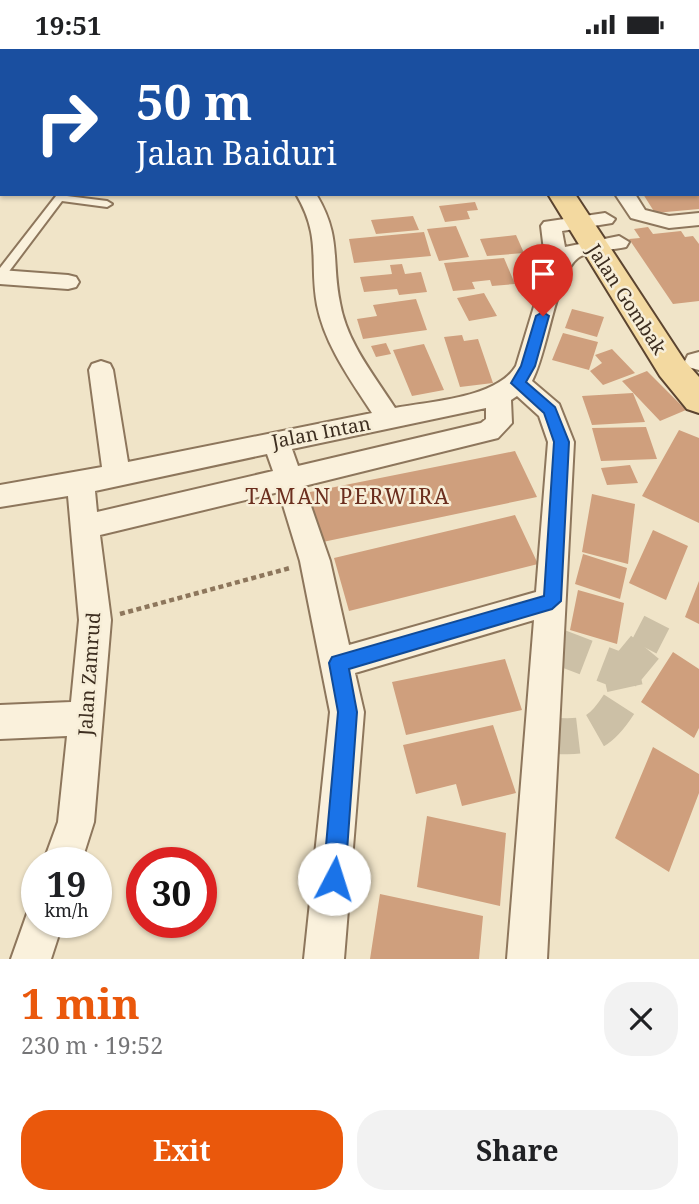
<!DOCTYPE html>
<html lang="en">
<head>
<meta charset="utf-8">
<style>
  :root { --surface:#fff; --page:#f2f2f2; --text:#202124; --muted:#757577; --accent:#ea580c }
  body { margin:0; font-family:"Noto Serif",serif; background:var(--page); color:var(--text); height:100vh; display:flex; flex-direction:column; font-size:26px; white-space:nowrap }
  * { box-sizing:border-box; margin:0 }
  p { font-size:23px; color:var(--muted) }
  .icon { flex:none; width:38px; height:38px; fill:none; stroke:currentColor; stroke-width:2; stroke-linecap:round; stroke-linejoin:round }
  .map { position:relative; height:910px; overflow:hidden }
  .drawer { display:flex; flex-direction:column; background:var(--surface); flex:1 }
  .drawer>* { flex:none }
  .banner { position:absolute; left:0px; top:0px; width:700px; height:147px; box-shadow:0 2px 5px #0004; background:#1a4fa0; color:#fff; overflow:hidden }
  .speed { position:absolute; left:21px; top:798px; display:flex; gap:14px; font-size:35px; font-weight:700; text-align:center }
  .speed>* { display:grid; place-content:center; width:91px; height:91px; border-radius:50%; background:var(--surface); box-shadow:0 2px 5px #0004; line-height:1 }
  .speed small { font-size:18px; font-weight:400 }
  .speed .limit { border:10px solid #d22; background:#fff; color:#111 }
  .pin { position:absolute; display:grid; place-items:center; width:60px; height:60px; color:#fff; margin:-72px -30px; border-radius:50% 50% 50% 0; rotate:-45deg; box-shadow:0 0 7px #0007 }
  .pin .icon { rotate:45deg }
  .me { position:absolute; width:77px; margin:-38px; rotate:5deg; stroke-linejoin:round; filter:drop-shadow(0 0 5px #0008) }
  .turn { display:flex; align-items:center; gap:24px; height:147px; padding:0 21px; font-size:32px }
  .turn .icon { width:91px; height:91px; stroke-width:2.5 }
  .turn b { display:block; font-size:49px; line-height:60px }
  .round { display:grid; place-items:center; flex:none; width:74px; height:74px; border-radius:28px; background:var(--page) }
  .overview { display:flex; align-items:center; justify-content:space-between; height:119px; padding:0 21px }
  h1 { font-size:42px; font-weight:700; line-height:52px; color:var(--accent) }
  .button { display:flex; gap:14px; margin-top:auto; padding:14px 21px }
  .button a { flex:1; height:80px; border-radius:28px; background:var(--accent); color:#fff; font-size:28px; font-weight:700; line-height:80px; text-align:center }
  .button a+a { background:var(--page); color:var(--text) }
  .status { display:flex; justify-content:space-between; align-items:center; height:49px; padding:0 35px; background:var(--surface); direction:ltr }
  .status svg { height:19px; fill:currentColor }
  .map>svg:first-child { display:block }
</style>
</head>
<body>
<div class="status"><b>19:51</b><svg viewBox="0 0 49 12"><path d="M0 12V9h3v3zM5 12V6h3v6zM10 12V3h3v9zM15 12V0h3v12zM26 1h20v11H26zM47 4h2v5h-2z"/></svg></div>
<div class="map">
<svg width="699" height="910" viewBox="0 0 699 910">
  <rect width="100%" height="100%" fill="#f0e4c8"/>
  <!-- building -->
  <path fill="#cf9f7d" d="M643 145H699V160L655 164Z
    M475 153 478 161 467 162 470 170 445 173 439 157Z
    M413 167 419 181 376 185 371 171Z
    M456 177 469 208 439 212 427 180Z
    M648 178 653 185 681 182 685 188 693 187 699 195V252L673 255 629 190 640 189 634 180Z
    M424 183 431 207 354 214 349 190Z
    M516 186 524 204 487 207 480 190Z
    M504 209 515 235 492 237 490 231 472 233 475 240 453 242 444 214Z
    M402 215 405 225 421 223 427 243 399 246 397 240 364 243 360 228 392 225 390 216Z
    M484 244 497 267 469 272 457 249Z
    M416 250 427 281 363 290 357 270 377 267 373 256Z
    M572 260 604 268 597 288 565 279Z
    M563 284 598 293 589 321 552 311Z
    M462 286 464 292 478 290 493 334 460 338 444 288Z
    M386 294 391 305 376 308 371 297Z
    M424 295 444 341 412 347 393 301Z
    M612 300 635 324 603 336 590 322 602 314 595 306Z
    M647 322 686 361 660 372 622 332Z
    M633 344 645 373 592 376 582 347Z
    M646 378 657 410 601 412 592 379Z
    M679 381 699 389V474L642 447Z
    M515 402 537 448 318 494 305 444Z
    M630 416 638 434 607 436 601 419Z
    M592 445 635 455 628 515 582 503Z
    M515 466 538 515 349 562 334 509Z
    M653 481 688 497 666 551 629 534Z
    M583 505 627 519 620 550 575 535Z
    M699 532V575L685 568Z
    M578 541 624 554 617 595 570 581Z
    M673 603 699 620V679L694 689 641 653Z
    M505 610 522 661 406 686 392 633Z
    M493 676 516 744 462 757 456 735 416 745 403 696Z
    M653 698 699 725V744L669 823 615 789Z
    M427 767 506 784 500 857 417 838Z
    M380 845 483 867 479 910H370Z"/>
  <g fill="none" stroke-linecap="round" stroke-linejoin="round">
    <!-- street-tunnel-far1 -->
    <path stroke="#ccc0a6" stroke-width="28" stroke-dasharray="28 14" stroke-linecap="butt" d="M549 594 561 598
      M644 598 662 563"/>
    <!-- street-tunnel -->
    <path stroke="#ccc0a6" stroke-width="36" stroke-dasharray="36 18" stroke-linecap="butt" d="M622 626 646 597
      M542 686C592 690 600 687 626 644L622 626 616 620 556 597"/>
    <!-- lane casing -->
    <g stroke="#8d765c" stroke-width="4">
      <path id="lane" d="M570 0H594L569 2Z
        M59 146 107 152 112 155 107 158 62 152 4 229 0 230V219L56 147Z"/>
    </g>
    <!-- street casing -->
    <g stroke="#8d765c" stroke-width="4">
      <path id="street" d="M159 0H175V2H159Z
        M262 0H296L261 2Z
        M698 27H699V37H698Z
        M0 58H2V68H0Z
        M0 84H2L0 95Z
        M296 145H316C342 188 331 210 340 254 347 294 374 326 395 359 431 352 497 349 516 317L546 218 541 177 544 173 605 164 615 170 612 174 562 182 565 198 619 187 629 193 626 198C613 201 589 201 578 209 556 225 548 303 532 332L559 355 574 393 547 910H507L534 571 355 624 364 663 344 910H304L330 663 300 512 279 443 100 486 111 571 94 773 81 814H43L58 773 67 687 0 690V656L71 653 79 571 68 447 0 458V436L102 418 89 321 92 315 101 312 110 315 113 321 128 413 372 364C350 330 325 296 317 256 309 212 322 189 296 145ZM517 347 539 367 548 393 536 543 349 596 330 512 304 437 498 389 512 374 511 351ZM486 359V370L481 374 298 417 292 400ZM267 405 273 422 97 463 95 442Z
        M615 145H635L645 161 669 167 699 164V176L669 179 631 169Z
        M0 221 68 226 76 228 79 233 76 238 68 240 0 235Z
        M699 303V321L688 318 685 312 688 306Z
        M37 856V873H63L51 910H11L29 859Z"/>
    </g>
    <!-- primary casing -->
    <g stroke="#5b4430" stroke-width="4">
      <path id="primary" d="M482 0H505L506 2H483Z
        M548 145H575L684 311 699 328V364L687 360 660 327Z"/>
    </g>
    <!-- path -->
    <path stroke="#8d765c" stroke-width="4.5" stroke-dasharray="5 3.5" stroke-linecap="butt" d="M120 565 290 519"/>
    <!-- lane -->
    <use href="#lane" fill="#faf1dc" fill-rule="evenodd"/>
    <!-- street -->
    <use href="#street" fill="#faf1dc" fill-rule="evenodd"/>
    <!-- primary -->
    <use href="#primary" fill="#f3d9a0" fill-rule="evenodd"/>
  </g>
  <!-- route -->
  <path fill="#1a73e8" stroke="#114b97" stroke-width="2" d="M543 263 549 267 535 317 526 333 555 358 569 393 561 552 552 560 349 620 357 663 345 830 341 837 334 841 326 837 323 830 338 663 329 614 332 608 544 547 554 393 544 364 511 334 521 317 536 267Z"/>
  <g text-anchor="middle" stroke-width="5" stroke-linejoin="round" paint-order="stroke">
    <!-- street labels -->
    <g font-size="19" fill="#3d2e20" stroke="#f7eed8">
      <text transform="translate(627 250) rotate(57)" y="7">Jalan Gombak</text>
      <text transform="translate(321 383) rotate(-11)" y="7">Jalan Intan</text>
      <text transform="translate(89 625) rotate(-86)" y="7">Jalan Zamrud</text>
    </g>
    <!-- neighbourhood labels -->
    <g font-size="21" letter-spacing="2" fill="#6b2e1e" stroke="#f7eed8">
      <text x="348" y="455">TAMAN PERWIRA</text>
    </g>
  </g>
</svg>
<div class="speed"><div>19<small>km/h</small></div><div class="limit">30</div></div>
<div class="pin" style="left:543px;top:267px;background:#d93025"><svg class="icon" aria-label="arrive" viewBox="0 0 24 24"><path d="M6 21V4h12l-3 4 3 4H6"/></svg></div>
<svg class="me" style="left:334px;top:830px" viewBox="-20 -20 40 40"><circle r="19" fill="#fff"/><path d="M0-13L10 11 0 6-10 11z" fill="#1a73e8"/></svg>
<div class="banner">
<div class="turn"><svg class="icon" aria-label="right" viewBox="0 0 24 24"><path d="M7 20v-9h11M14 6l5 5-5 5"/></svg><div><b>50 m</b>Jalan Baiduri</div></div>
</div>
</div>
<section class="drawer">
<div class="overview"><div><h1>1 min</h1><p>230 m · 19:52</p></div><a class="round"><svg class="icon" aria-label="close" viewBox="0 0 24 24"><path d="M6 6l12 12M18 6L6 18"/></svg></a></div>
<div class="button"><a>Exit</a><a>Share</a></div>
</section>
</body>
</html>
